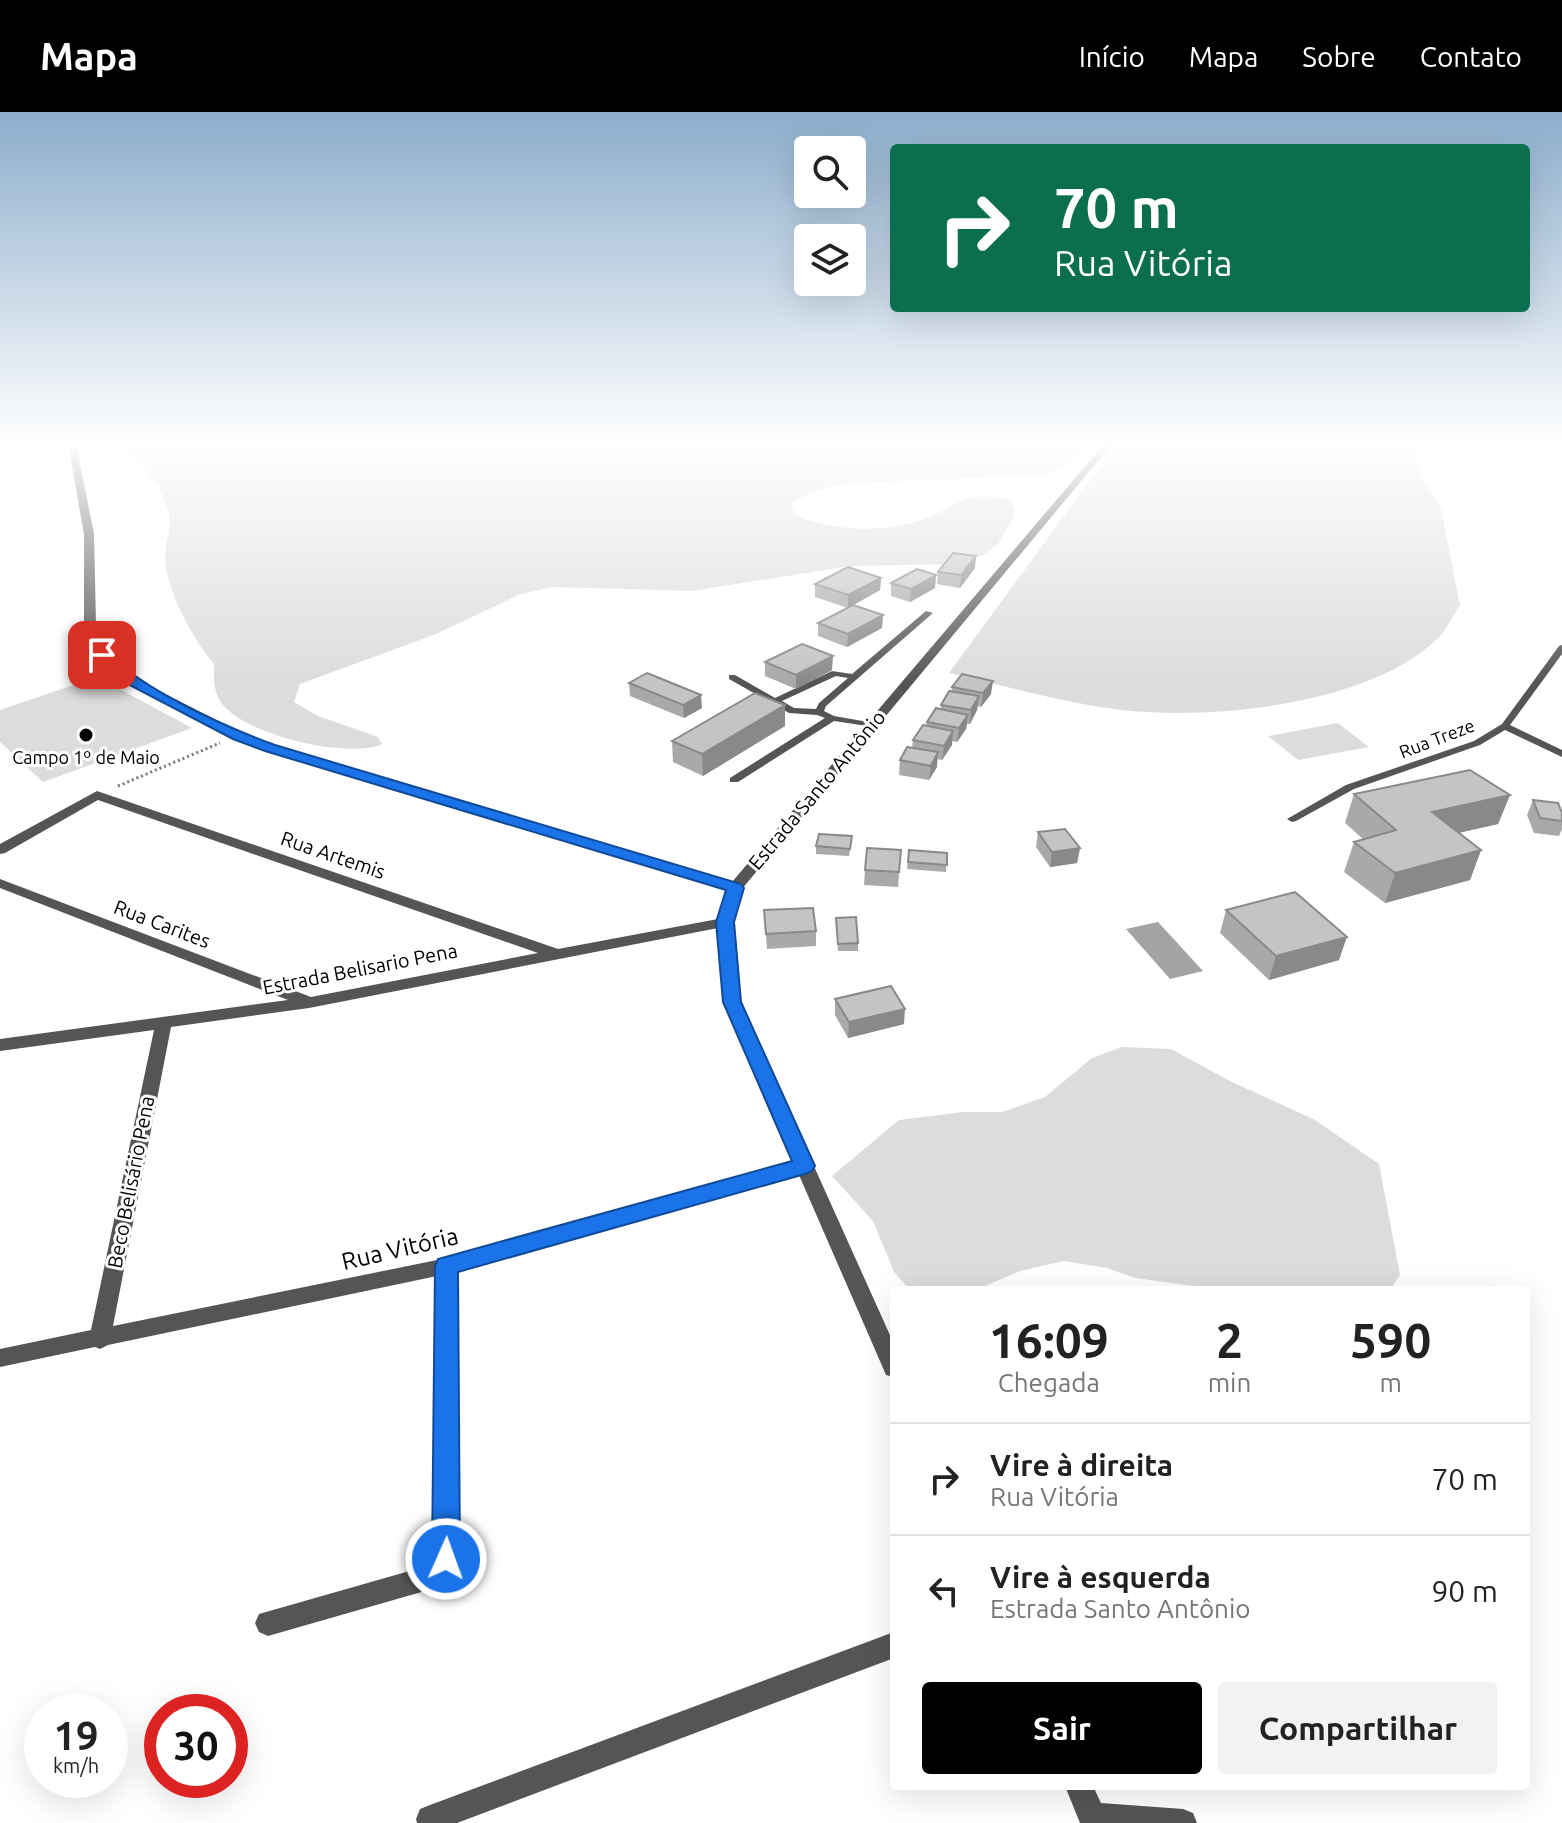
<!DOCTYPE html>
<html lang="pt">
<head>
<meta charset="utf-8">
<style>
  :root { --surface:#fff; --page:#f2f2f2; --text:#222; --muted:#767676; --line:#e0e0e0; --accent:#000 }
  body { margin:0; font-family:Ubuntu,sans-serif; background:var(--page); color:var(--text); height:100vh; display:flex; flex-direction:column; font-size:30px; white-space:nowrap }
  * { box-sizing:border-box; margin:0 }
  p { font-size:26px; color:var(--muted) }
  .icon { flex:none; width:44px; height:44px; fill:none; stroke:currentColor; stroke-width:2; stroke-linecap:round; stroke-linejoin:round }
  .map { position:relative; flex:1; overflow:hidden }
  .sheet { position:absolute; left:890px; top:1174px; width:640px; height:504px; display:flex; flex-direction:column; background:var(--surface); border-radius:8px; box-shadow:0 8px 32px #0002 }
  .sheet>* { flex:none }
  .guide { position:absolute; left:890px; top:32px; width:640px; height:168px; border-radius:8px; box-shadow:0 8px 32px #0002; background:#0b6e4f; color:#fff; overflow:hidden }
  .buttons { position:absolute; left:794px; top:24px; display:grid; gap:16px }
  .buttons a { display:grid; place-items:center; width:72px; height:72px; border-radius:8px; background:var(--surface); box-shadow:0 8px 32px #0002; font-size:40px }
  .speed { position:absolute; left:24px; top:1582px; display:flex; gap:16px; font-size:40px; font-weight:700; text-align:center }
  .speed>* { display:grid; place-content:center; width:104px; height:104px; border-radius:50%; background:var(--surface); box-shadow:0 8px 32px #0002; line-height:1 }
  .speed small { font-size:20px; font-weight:400 }
  .speed .limit { border:12px solid #d22; background:#fff; color:#111 }
  .pin { position:absolute; display:grid; place-items:center; width:68px; height:68px; color:#fff; margin:-34px; border-radius:16px; box-shadow:0 4px 12px #0006 }
  .me { position:absolute; width:88px; margin:-44px; rotate:2deg; stroke-linejoin:round; filter:drop-shadow(0 0 6px #0008) }
  .turn { display:flex; align-items:center; gap:28px; height:168px; padding:0 32px; font-size:36px }
  .turn .icon { width:104px; height:104px; stroke-width:2.5 }
  .turn b { display:block; font-size:56px; line-height:68px }
  .eta { display:flex; justify-content:space-evenly; align-items:center; height:136px; text-align:center }
  .eta b { font-size:48px; font-weight:700; line-height:56px }
  .button { display:flex; gap:16px; margin-top:auto; padding:16px 32px }
  .button a { flex:1; height:92px; border-radius:8px; background:var(--accent); color:#fff; font-size:32px; font-weight:700; line-height:92px; text-align:center }
  .button a+a { background:var(--page); color:var(--text) }
  ul { padding:0; list-style:none }
  li { display:flex; align-items:center; gap:24px; height:112px; padding:0 32px; border-top:2px solid var(--line) }
  li div { flex:1 }
  li b { display:block; font-size:30px }
  li em { font-style:normal }
  header { display:flex; align-items:center; gap:48px; box-sizing:border-box; height:112px; padding:0 40px; background:var(--accent); color:#fff }
  header strong { font-size:38px }
  nav { display:flex; gap:44px; margin-inline-start:auto; font-size:28px }
  .map>svg:first-child { display:block }
</style>
</head>
<body>
<header>
<strong>Mapa</strong>
<nav><a>Início</a><a>Mapa</a><a>Sobre</a><a>Contato</a></nav>
</header>
<div class="map">
<svg width="1562" height="1711" viewBox="0 0 1562 1711">
  <rect width="100%" height="100%" fill="#fff"/>
  <!-- green -->
  <path fill="#dcdcdc" d="M123 332H1084L1067 354 1043 363 857 371C832 374 812 378 791 392L795 403C833 419 878 421 918 409 938 404 955 388 976 385 985 383 997 386 1007 386L1015 397 1012 408 998 432 983 443 960 452 850 454 692 479 553 475 521 482 436 522 300 572 294 590 318 604 378 625 382 632C348 648 240 622 220 589 213 577 214 565 214 552 193 527 167 480 165 447 165 431 173 414 168 398 161 373 140 351 123 332Z
    M1124 332H1411L1415 350 1441 397 1460 493C1453 504 1446 519 1436 528 1367 593 1213 608 1122 598 1064 591 1006 574 949 561L1105 348Z
    M97 565 192 616 43 670 0 630V598Z
    M1338 611 1369 635 1298 648 1268 624Z
    M1122 935 1171 937 1230 969 1315 1008 1379 1052 1400 1163 1390 1178H1224L1135 1166 1107 1156 1064 1149 1020 1159 976 1178H910L894 1160 873 1109 832 1064 899 1008 963 1000H1002L1045 985 1092 946Z"/>
  <!-- water -->
  <path fill="#a3a3a3" d="M1158 810 1203 859 1170 867 1126 817Z"/>
  <g fill="none" stroke-linecap="round" stroke-linejoin="round">
    <!-- path -->
    <path stroke="#777" stroke-width="3" stroke-dasharray="2 3" stroke-linecap="butt" d="M118 674 220 631"/>
    <!-- service -->
    <path fill="#555" fill-rule="evenodd" d="M926 499 933 501 826 594 824 599 834 604 874 611V615L834 609 738 670H730V666L825 606 817 603 789 601 775 593 765 597 762 596V592L768 589 729 567V563H735L775 586 832 559 852 562ZM836 564 848 566 819 591 816 597 794 596 782 589Z
      M1562 533V542L1510 613 1562 638V645L1505 618 1480 633 1354 677 1296 709 1292 710 1287 707 1346 673 1474 629 1502 612 1559 534Z"/>
    <!-- minor -->
    <path fill="#555" fill-rule="evenodd" d="M68 332H76L94 422 96 512 99 529 106 541 126 562 242 621 275 633 732 770 1104 332H1112L742 777 733 810 740 890 894 1232V1265L886 1263 883 1256 799 1063 457 1159 458 1447C451 1464 442 1472 425 1479L268 1524 259 1520 255 1511 259 1502 420 1456 428 1451 434 1444 437 1164 108 1233 100 1237 95 1235 0 1255V1237L91 1218 154 918 0 939V927L288 888 0 776V767L311 885 538 841 98 688 5 741 0 742V732L97 679 558 837 718 807 727 778 265 639 234 627 118 566 96 543 87 529 84 512V422ZM718 816 724 890 794 1050 447 1146 113 1214 171 915 309 896Z
      M894 1520V1546L457 1711H417L416 1707 420 1697 430 1693Z
      M1065 1674H1093L1101 1691 1183 1697 1193 1701 1197 1711H1080Z"/>
  </g>
  <!-- wall -->
  <path fill="#a9a9a9" d="M975 456 960 476 937 472 938 460Z
    M936 463 935 476 910 490 891 484V471Z
    M881 466 880 478 848 496 815 485V472Z
    M883 503 882 516 847 535 818 524V511Z
    M765 550 832 558 796 577 765 564Z
    M629 571 702 596 684 606 630 584Z
    M952 575 991 582 981 595 978 594 977 598 970 612H967L966 617 957 630 952 629V633L942 648 937 647V655L929 668 899 663 900 648 912 636 913 628 926 614 927 610 941 597V593L951 580Z
    M785 593V614L703 664 673 650 672 629Z
    M1354 682 1510 683 1498 712 1459 721 1481 738 1470 768 1385 791 1344 760 1354 730 1363 727 1345 711Z
    M1533 688 1562 701V717L1559 724 1534 721 1527 703Z
    M1038 720 1080 736 1077 751 1050 755 1036 735Z
    M852 724 849 744 816 742V734Z
    M901 738 898 775 864 773 865 758Z
    M909 738 947 741 946 760 907 757Z
    M764 798 816 819V834L767 837Z
    M1226 798 1339 848 1269 868 1220 821Z
    M836 806 858 831V839H838Z
    M835 887 904 912 848 926 835 903Z"/>
  <!-- shaded-wall -->
  <path fill="#898989" d="M976 444 975 456 960 476 961 463Z
    M936 463 935 476 910 490 911 477Z
    M881 466 880 478 848 496V483Z
    M883 503 882 516 847 535 848 522Z
    M833 544 832 558 796 577V563Z
    M993 569 991 582 981 595 983 581Z
    M701 583 702 596 684 606 683 593Z
    M979 584 977 598 970 612 971 598Z
    M785 593V614L703 664 702 642Z
    M968 603 966 617 957 630 959 616Z
    M953 619 952 633 942 648 944 634Z
    M938 640 937 655 929 668 931 654Z
    M1510 683 1498 712 1421 729 1432 700Z
    M1080 736 1077 751 1050 755 1052 740Z
    M1481 738 1470 768 1385 791 1395 761Z
    M1347 825 1339 848 1269 868 1276 844Z
    M905 897 904 912 848 926 849 910Z"/>
  <!-- building -->
  <path fill="#c4c4c4" stroke="#898989" stroke-width="2" d="M953 441 976 444 961 463 938 460Z
    M848 455 881 466 848 483 815 472Z
    M917 457 936 463 911 477 891 471Z
    M853 493 883 503 848 522 818 511Z
    M802 532 833 544 796 563 765 550Z
    M647 561 701 583 683 593 629 571Z
    M962 562 993 569 983 581 952 575Z
    M949 579 979 584 971 598 941 593Z
    M755 581 785 593 702 642 672 629Z
    M936 596 968 603 959 616 927 610Z
    M923 613 953 619 944 634 913 628Z
    M907 635 938 640 931 654 900 648Z
    M1470 658 1510 683 1432 700 1481 738 1395 761 1354 730 1396 718 1354 682Z
    M1533 688 1558 691 1562 701V709L1540 706Z
    M1065 717 1080 736 1052 740 1038 720Z
    M819 722 852 724 850 737 816 734Z
    M867 736 901 738 899 760 865 758Z
    M909 738 947 741V753L908 750Z
    M1295 780 1347 825 1276 844 1226 798Z
    M813 796 816 819 766 822 764 798Z
    M856 805 858 831 838 832 836 806Z
    M891 874 905 897 849 910 835 887Z"/>
  <!-- sky -->
  <linearGradient id="sky" x2="0" y2="1"><stop stop-color="#8cadcc"/><stop offset="0.58" stop-color="#fff"/><stop offset="1" stop-color="#fff" stop-opacity="0"/></linearGradient>
  <rect width="1562" height="571" fill="url(#sky)"/>
  <!-- route -->
  <path fill="#1a73e8" stroke="#114b97" stroke-width="2" d="M97 540H106C145 579 223 614 275 633L741 772 744 776 734 810 741 890 815 1054 812 1059 805 1062 458 1160 460 1447 456 1457 446 1461 436 1457 432 1447 435 1154 438 1147 792 1049 723 890 716 810 726 778 265 639 233 627 118 567 97 545Z"/>
  <!-- markers -->
  <circle fill="#000" stroke="#fff" stroke-width="3" cx="86" cy="623" r="8"/>
  <g text-anchor="middle" stroke-width="6" stroke-linejoin="round" paint-order="stroke">
    <!-- far-street labels -->
    <g font-size="18" fill="#000" stroke="#fff">
      <text transform="translate(1437 627) rotate(-21)" y="6">Rua Treze</text>
    </g>
    <!-- far-poi labels -->
    <g font-size="18" fill="#000" stroke="#fff">
      <text x="86" y="652">Campo 1º de Maio</text>
    </g>
    <!-- street labels -->
    <g font-size="20" fill="#000" stroke="#fff">
      <text transform="translate(817 678) rotate(-50)" y="7">Estrada Santo Antônio</text>
      <text transform="translate(333 743) rotate(19)" y="7">Rua Artemis</text>
      <text transform="translate(162 812) rotate(21)" y="7">Rua Carites</text>
      <text transform="translate(360 857) rotate(-11)" y="7">Estrada Belisario Pena</text>
      <text transform="translate(131 1070) rotate(-79)" y="7">Beco Belisário Pena</text>
    </g>
    <!-- near-street labels -->
    <g font-size="24" fill="#000" stroke="#fff">
      <text transform="translate(400 1137) rotate(-13)" y="8">Rua Vitória</text>
    </g>
  </g>
</svg>
<div class="buttons">
<a><svg class="icon" aria-label="search" viewBox="0 0 24 24"><circle cx="10" cy="10" r="6"/><path d="M15 15l6 6"/></svg></a>
<a><svg class="icon" aria-label="layers" viewBox="0 0 24 24"><path d="M12 4l9 5-9 5-9-5zM3 14l9 5 9-5"/></svg></a>
</div>
<div class="speed"><div>19<small>km/h</small></div><div class="limit">30</div></div>
<div class="pin" style="left:102px;top:543px;background:#d93025"><svg class="icon" aria-label="arrive" viewBox="0 0 24 24"><path d="M6 21V4h12l-3 4 3 4H6"/></svg></div>
<svg class="me" style="left:446px;top:1447px" viewBox="-20 -20 40 40"><circle r="17" fill="#1a73e8" stroke="#fff" stroke-width="3"/><path d="M0-11L8 9 0 5-8 9z" fill="#fff"/></svg>
<div class="guide">
<div class="turn"><svg class="icon" aria-label="right" viewBox="0 0 24 24"><path d="M7 20v-9h11M14 6l5 5-5 5"/></svg><div><b>70 m</b>Rua Vitória</div></div>
</div>
<section class="sheet">
<div class="eta">
<div><b>16:09</b><p>Chegada</p></div>
<div><b>2</b><p>min</p></div>
<div><b>590</b><p>m</p></div>
</div>
<ul>
<li><svg class="icon" aria-label="right" viewBox="0 0 24 24"><path d="M7 20v-9h11M14 6l5 5-5 5"/></svg><div><b>Vire à direita</b><p>Rua Vitória</p></div><em>70 m</em></li>
<li><svg class="icon" aria-label="left" viewBox="0 0 24 24"><path d="M17 20v-9H6M10 6l-5 5 5 5"/></svg><div><b>Vire à esquerda</b><p>Estrada Santo Antônio</p></div><em>90 m</em></li>
</ul>
<div class="button"><a>Sair</a><a>Compartilhar</a></div>
</section>
</div>
</body>
</html>
